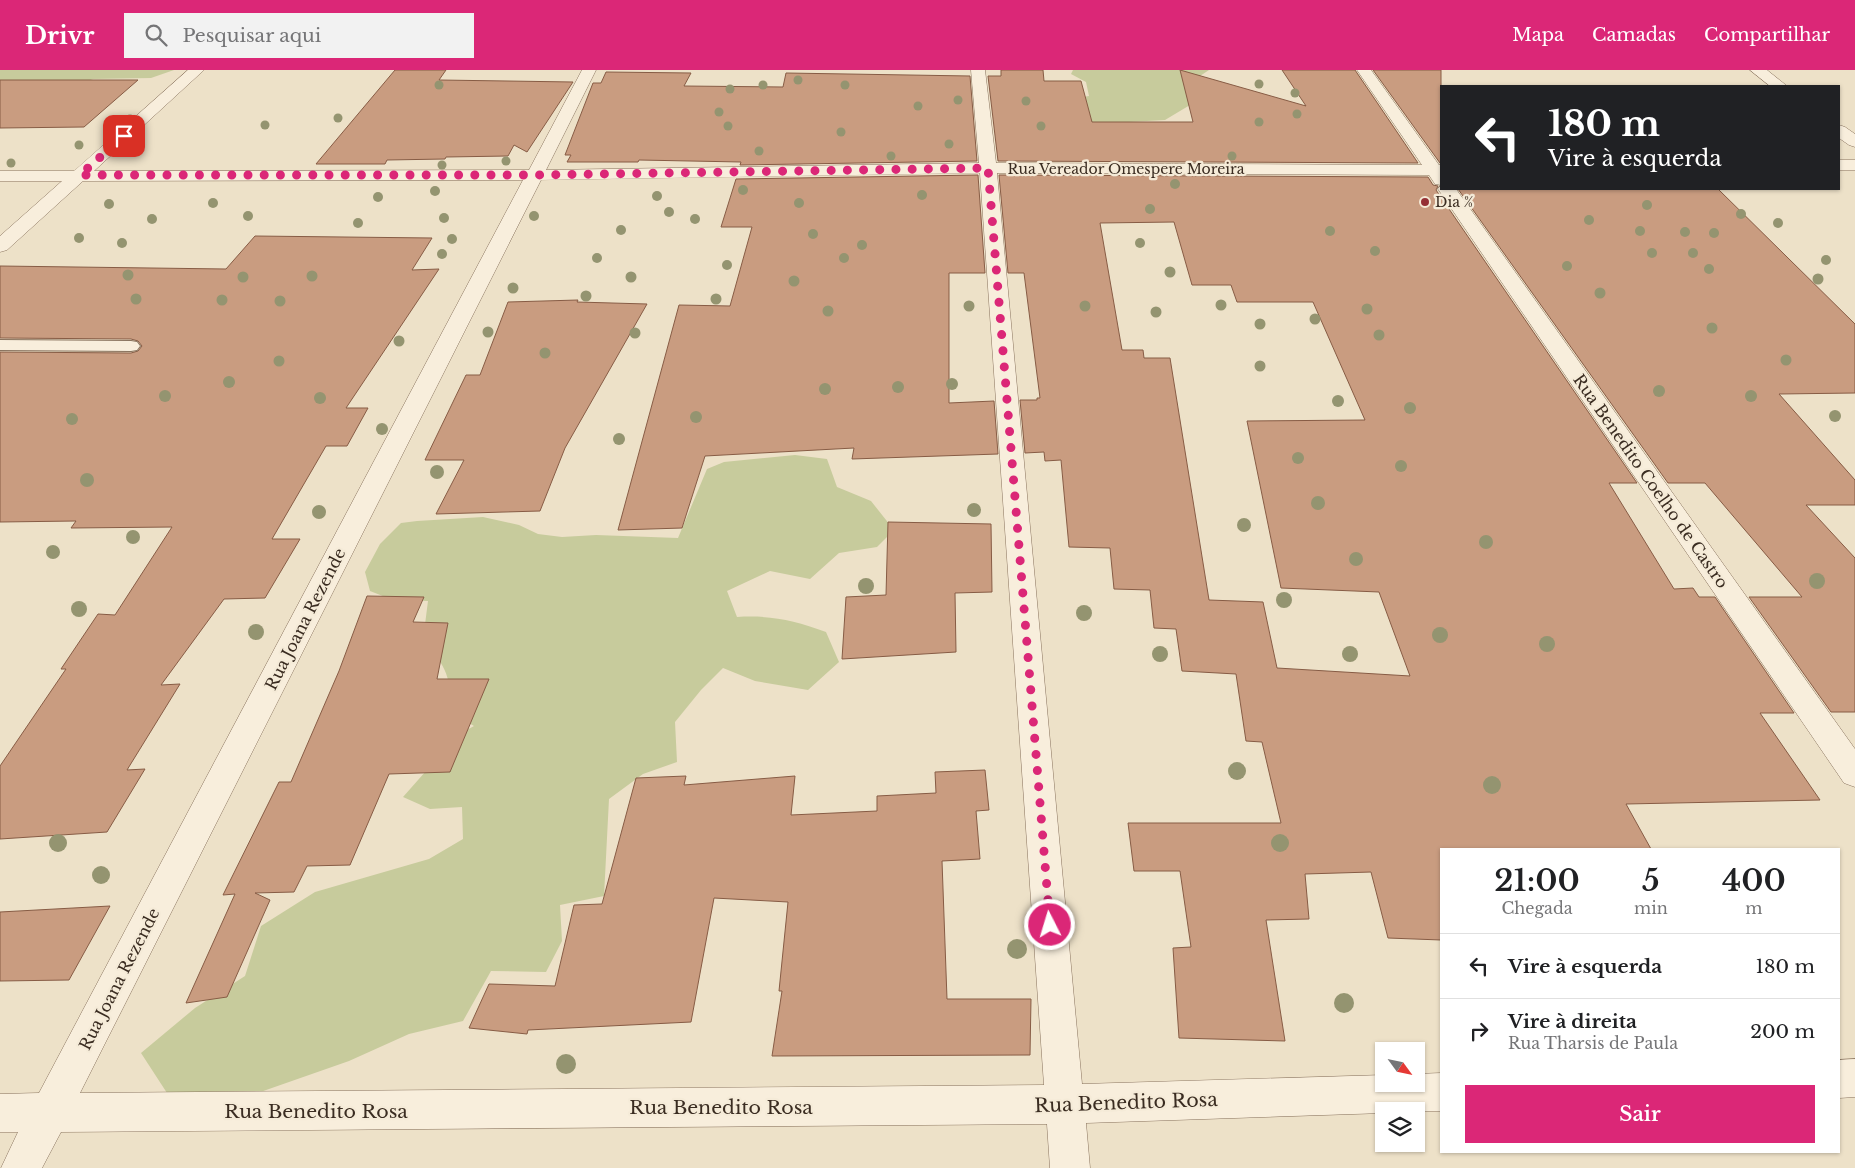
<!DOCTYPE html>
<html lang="pt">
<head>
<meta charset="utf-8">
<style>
  :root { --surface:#fff; --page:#f2f2f2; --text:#202124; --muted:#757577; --line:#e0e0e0; --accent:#db2777 }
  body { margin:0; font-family:"Libre Baskerville",serif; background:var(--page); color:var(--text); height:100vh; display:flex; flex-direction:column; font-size:19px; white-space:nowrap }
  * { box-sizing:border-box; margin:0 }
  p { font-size:16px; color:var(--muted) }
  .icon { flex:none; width:28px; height:28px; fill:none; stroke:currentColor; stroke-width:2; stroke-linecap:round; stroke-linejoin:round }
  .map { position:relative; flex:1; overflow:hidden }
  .drawer { position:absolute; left:1440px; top:778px; width:400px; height:305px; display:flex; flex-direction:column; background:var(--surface); border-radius:0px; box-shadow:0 1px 4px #0004 }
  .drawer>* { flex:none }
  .guide { position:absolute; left:1440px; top:15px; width:400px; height:105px; border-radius:0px; box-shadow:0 1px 4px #0004; background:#202124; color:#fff; overflow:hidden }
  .needle { width:32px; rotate:123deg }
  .controls { position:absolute; left:1375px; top:972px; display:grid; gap:10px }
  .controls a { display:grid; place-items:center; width:50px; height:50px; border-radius:0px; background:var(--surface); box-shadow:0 1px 4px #0004; font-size:25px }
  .pin { position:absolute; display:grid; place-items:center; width:42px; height:42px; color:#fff; margin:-21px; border-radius:10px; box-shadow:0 2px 8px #0006 }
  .me { position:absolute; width:55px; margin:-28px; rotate:355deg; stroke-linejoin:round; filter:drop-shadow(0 0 4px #0008) }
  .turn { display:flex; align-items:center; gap:18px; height:105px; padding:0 25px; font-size:22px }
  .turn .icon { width:65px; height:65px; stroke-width:2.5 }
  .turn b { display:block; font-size:35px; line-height:42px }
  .eta { display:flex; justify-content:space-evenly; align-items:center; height:85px; text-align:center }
  .eta b { font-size:30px; font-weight:600; line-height:35px }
  .button { display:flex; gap:10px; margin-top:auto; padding:10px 25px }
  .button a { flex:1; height:58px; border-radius:0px; background:var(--accent); color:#fff; font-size:20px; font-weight:600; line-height:58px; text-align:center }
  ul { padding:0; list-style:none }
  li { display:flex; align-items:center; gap:15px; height:65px; padding:0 25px; border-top:1px solid var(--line) }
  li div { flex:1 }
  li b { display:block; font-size:19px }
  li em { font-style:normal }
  header { display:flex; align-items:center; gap:30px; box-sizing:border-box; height:70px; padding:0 25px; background:var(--accent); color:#fff }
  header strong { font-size:24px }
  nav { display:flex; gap:28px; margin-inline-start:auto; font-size:18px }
  .search { width:350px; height:45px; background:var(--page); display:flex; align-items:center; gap:12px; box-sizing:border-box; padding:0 18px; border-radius:0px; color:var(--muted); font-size:19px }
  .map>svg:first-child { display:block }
</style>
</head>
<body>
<header>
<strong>Drivr</strong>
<div class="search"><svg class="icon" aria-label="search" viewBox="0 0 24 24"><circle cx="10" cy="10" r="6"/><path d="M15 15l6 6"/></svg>Pesquisar aqui</div>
<nav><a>Mapa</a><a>Camadas</a><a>Compartilhar</a></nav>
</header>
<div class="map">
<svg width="1855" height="1098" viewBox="0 0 1855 1098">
  <rect width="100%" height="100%" fill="#ede1c8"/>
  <!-- green -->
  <path fill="#c7cb9c" d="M0 0H174L151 8 93 9 60 22 0 15Z
    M1073 0H1209L1200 6 1187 7 1190 35 1165 50 1129 52 1115 58 1093 59 1072 29 1089 26 1086 12 1071 4Z
    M795 385 827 389 837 417 871 431 894 460 877 477 839 483 810 509 770 501 727 521 737 547C771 545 794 550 826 562L839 592 808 620 755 611 723 598 701 620 675 652 677 692 643 704 609 729 604 826 560 835 562 871 546 902 491 901 463 951 409 964 349 991 232 1032 167 1023 141 983 195 938 245 906 261 856 315 822 429 789 463 769 462 737 430 739 403 727 426 701 447 671 474 656 452 643C450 607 448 598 423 570L428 531 393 530 370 521 365 502 380 474 401 453 417 451 483 447 519 455 538 464 562 467 596 465 678 468 707 399 724 392Z"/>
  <!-- building -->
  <path fill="#c99c80" stroke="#875c45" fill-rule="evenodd" d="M395 0H446L439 10 573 12 527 82 514 75 508 86 446 87 445 89 387 90 385 94H316Z
    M1001 0H1043L1044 11H1081L1092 52H1193L1180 0 1306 36 1282 0H1355L1418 93 998 91 988 6H1001Z
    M1373 0H1441V93H1440Z
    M606 2 691 3 684 16 783 17 786 3 970 6 977 91 740 95 741 92 639 90 638 92H567L571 85H565L593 13H601Z
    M0 10H138L84 57 0 58Z
    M978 105 985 203H949V333L994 331 998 384 852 389 854 378 705 386 682 458 618 460 679 235 730 236 752 157H721L736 109Z
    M999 105 1428 107 1433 115 1438 116 1436 120 1637 413H1609L1674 519 1693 518 1699 527H1715L1794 643H1760L1820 730 1626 734 1651 779H1441V870L1388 868 1371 802 1305 804 1309 849 1266 850 1285 971 1179 968 1173 878 1191 877 1180 801H1134L1128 753H1281L1262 672 1246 671 1236 604 1182 601 1176 559 1154 558 1150 520 1114 519 1110 478 1069 477 1061 390 1045 391 1044 382 1025 383 1020 330H1037V328H1040L1024 203H1008ZM1174 152 1192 215H1231L1237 232H1313L1365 350 1247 351 1281 518 1379 522 1410 606 1277 598 1263 532 1209 530 1170 288H1144L1143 280H1122L1100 153Z
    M1458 119H1718L1855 254V323L1779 324 1855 410V435H1806L1855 488V642H1831L1749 527H1802L1705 413H1668Z
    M255 166 432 168 412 200 439 199 346 338H368L347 376H326L272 469H300L265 528 224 529 161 615 180 614 127 700 145 699 107 762 0 769V696L66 599H61L98 544 115 545 172 457 71 458 76 451 0 452V282L131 283 138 281 142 276 138 271 131 269 0 268V196L226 199Z
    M578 230 577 232 647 234 565 378 540 441 436 444 464 390H425L466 305H480L508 232Z
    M888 452 991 454 992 522 955 523 956 582 842 589 846 527 886 525Z
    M367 526 424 527 413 552 448 553 437 609H489L450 702 389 704 350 795 307 796 294 822 255 823 270 830 227 927 186 933 235 824 223 825 279 712H291L339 601Z
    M985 700 989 740 976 741 980 789 942 791 947 929H1031L1030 985 772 986 782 921H779L788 832 714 828 691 952 528 960 527 964 469 958 489 914 555 916 574 835 602 834 636 708 686 706 684 715 795 706 791 745 877 741V726L936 723 935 702Z
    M110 836 69 910 0 911V842Z"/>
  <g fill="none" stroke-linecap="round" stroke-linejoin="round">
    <!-- lane casing -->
    <g stroke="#89735e" stroke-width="2">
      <path id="lane" d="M0 270 131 271 137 272 140 276 137 280 131 281 0 280Z"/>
    </g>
    <!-- street casing -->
    <g stroke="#89735e" stroke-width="1">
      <path id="street" d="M188 0H204L94 101 529 100 582 0H596L546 100 979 93 971 0H985L996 93 1422 95 1357 0H1371L1439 95H1441V115L1435 114 1429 105 997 103 1082 1014 1384 1005V1014H1416V1004L1441 1003V1041H1384V1043L1086 1053 1090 1098H1050L1047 1054 61 1062 42 1098H1L18 1062H0V1024L39 1023 523 110 83 111 7 180 0 182V166L62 111H0V101H74ZM980 103 1044 1015 80 1023 541 110Z
        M1750 0H1767L1787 16H1770Z
        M1839 55 1845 57 1855 64V77L1849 75 1839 68Z
        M1839 90H1855V100H1839Z
        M1441 115V119H1456L1855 679V717L1844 713 1438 119Z
        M1855 989V1027L1839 1028V990Z"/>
    </g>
    <!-- lane -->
    <use href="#lane" fill="#f8eedc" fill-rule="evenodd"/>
    <!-- street -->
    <use href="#street" fill="#f8eedc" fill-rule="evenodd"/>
  </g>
  <!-- trees -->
  <g fill="#949470">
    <circle cx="798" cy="10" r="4.5"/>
    <circle cx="1259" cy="14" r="4.5"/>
    <circle cx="439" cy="15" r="4.5"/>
    <circle cx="763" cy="15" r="4.5"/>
    <circle cx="845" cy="15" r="4.5"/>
    <circle cx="730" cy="19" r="4.5"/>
    <circle cx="1295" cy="23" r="4.5"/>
    <circle cx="958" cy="30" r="4.5"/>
    <circle cx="1026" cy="31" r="4.5"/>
    <circle cx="918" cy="36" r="4.5"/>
    <circle cx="719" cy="42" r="4.5"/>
    <circle cx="1297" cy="44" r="4.5"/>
    <circle cx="338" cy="48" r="4.5"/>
    <circle cx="130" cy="49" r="4.5"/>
    <circle cx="1259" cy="52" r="4.5"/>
    <circle cx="265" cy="55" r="4.5"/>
    <circle cx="728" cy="56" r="4.5"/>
    <circle cx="1041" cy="56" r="4.5"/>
    <circle cx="841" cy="62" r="4.5"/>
    <circle cx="949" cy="74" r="4.5"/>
    <circle cx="79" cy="75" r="4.5"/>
    <circle cx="759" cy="81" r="4.5"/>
    <circle cx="891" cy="86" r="4.5"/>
    <circle cx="1232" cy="86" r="4.5"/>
    <circle cx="506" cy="91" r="4.5"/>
    <circle cx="11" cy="93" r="4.5"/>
    <circle cx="442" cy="95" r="4.5"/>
    <circle cx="1175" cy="114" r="5"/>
    <circle cx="743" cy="120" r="5"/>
    <circle cx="435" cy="121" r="5"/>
    <circle cx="922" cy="125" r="5"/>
    <circle cx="657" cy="126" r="5"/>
    <circle cx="378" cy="127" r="5"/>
    <circle cx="213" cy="133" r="5"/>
    <circle cx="799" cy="133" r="5"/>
    <circle cx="109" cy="134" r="5"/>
    <circle cx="1647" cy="135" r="5"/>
    <circle cx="1150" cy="139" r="5"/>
    <circle cx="669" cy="142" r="5"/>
    <circle cx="1741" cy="144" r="5"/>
    <circle cx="248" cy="146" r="5"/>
    <circle cx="534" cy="146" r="5"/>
    <circle cx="444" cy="148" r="5"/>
    <circle cx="152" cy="149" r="5"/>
    <circle cx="695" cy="149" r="5"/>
    <circle cx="1589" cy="150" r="5"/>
    <circle cx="358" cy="153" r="5"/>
    <circle cx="1778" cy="153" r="5"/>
    <circle cx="621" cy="160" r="5"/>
    <circle cx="1330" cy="161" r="5"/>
    <circle cx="1640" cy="161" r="5"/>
    <circle cx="1685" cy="162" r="5"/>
    <circle cx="1714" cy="163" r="5"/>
    <circle cx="813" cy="164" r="5"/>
    <circle cx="79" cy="168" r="5"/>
    <circle cx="452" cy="169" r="5"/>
    <circle cx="122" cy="173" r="5"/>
    <circle cx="1140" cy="173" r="5"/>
    <circle cx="862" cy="175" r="5"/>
    <circle cx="1375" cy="181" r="5"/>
    <circle cx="1652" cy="183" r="5"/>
    <circle cx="1693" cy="183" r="5"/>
    <circle cx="442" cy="184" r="5"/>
    <circle cx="597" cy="188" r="5"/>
    <circle cx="844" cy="188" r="5"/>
    <circle cx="1826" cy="190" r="5"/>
    <circle cx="727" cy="195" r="5"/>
    <circle cx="1567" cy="196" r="5"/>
    <circle cx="1709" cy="199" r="5"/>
    <circle cx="1170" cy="202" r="5.5"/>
    <circle cx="128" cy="205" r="5.5"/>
    <circle cx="312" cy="206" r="5.5"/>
    <circle cx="243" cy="207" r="5.5"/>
    <circle cx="631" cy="207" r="5.5"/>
    <circle cx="1818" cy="209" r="5.5"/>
    <circle cx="794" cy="211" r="5.5"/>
    <circle cx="513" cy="218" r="5.5"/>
    <circle cx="1600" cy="223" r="5.5"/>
    <circle cx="586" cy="226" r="5.5"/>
    <circle cx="136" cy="229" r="5.5"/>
    <circle cx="716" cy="229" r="5.5"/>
    <circle cx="222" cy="230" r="5.5"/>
    <circle cx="280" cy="231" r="5.5"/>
    <circle cx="1221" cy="235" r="5.5"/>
    <circle cx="969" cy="236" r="5.5"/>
    <circle cx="1085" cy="236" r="5.5"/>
    <circle cx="1367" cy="239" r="5.5"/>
    <circle cx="828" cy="241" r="5.5"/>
    <circle cx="1156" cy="242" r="5.5"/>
    <circle cx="1315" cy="249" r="5.5"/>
    <circle cx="1260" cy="254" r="5.5"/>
    <circle cx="1712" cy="258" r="5.5"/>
    <circle cx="488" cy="262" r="5.5"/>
    <circle cx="635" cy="263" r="5.5"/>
    <circle cx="1379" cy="265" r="5.5"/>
    <circle cx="399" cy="271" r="5.5"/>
    <circle cx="545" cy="283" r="5.5"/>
    <circle cx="1786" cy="290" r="5.5"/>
    <circle cx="279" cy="291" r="5.5"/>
    <circle cx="1260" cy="296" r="5.5"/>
    <circle cx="229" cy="312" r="6"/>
    <circle cx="952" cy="314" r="6"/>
    <circle cx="898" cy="317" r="6"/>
    <circle cx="825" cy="319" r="6"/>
    <circle cx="1659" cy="321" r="6"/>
    <circle cx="165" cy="326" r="6"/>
    <circle cx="1751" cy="326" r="6"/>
    <circle cx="320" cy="328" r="6"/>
    <circle cx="1338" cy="331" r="6"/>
    <circle cx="1410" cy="338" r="6"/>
    <circle cx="1835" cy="346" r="6"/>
    <circle cx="696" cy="347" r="6"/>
    <circle cx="72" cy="349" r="6"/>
    <circle cx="382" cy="359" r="6"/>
    <circle cx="619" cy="369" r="6"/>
    <circle cx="1298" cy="388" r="6"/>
    <circle cx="1401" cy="396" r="6"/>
    <circle cx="437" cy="402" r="7"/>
    <circle cx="87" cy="410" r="7"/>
    <circle cx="1318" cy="433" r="7"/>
    <circle cx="974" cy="440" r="7"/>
    <circle cx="319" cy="442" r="7"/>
    <circle cx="1244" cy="455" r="7"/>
    <circle cx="133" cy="467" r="7"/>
    <circle cx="1486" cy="472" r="7"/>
    <circle cx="53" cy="482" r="7"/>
    <circle cx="1356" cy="489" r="7"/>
    <circle cx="1817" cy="511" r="8"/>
    <circle cx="866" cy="516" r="8"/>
    <circle cx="1284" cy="530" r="8"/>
    <circle cx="79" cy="539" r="8"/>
    <circle cx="1084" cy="543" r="8"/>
    <circle cx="256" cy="562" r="8"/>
    <circle cx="1440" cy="565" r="8"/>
    <circle cx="1547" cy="574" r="8"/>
    <circle cx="1160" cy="584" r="8"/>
    <circle cx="1350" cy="584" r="8"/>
    <circle cx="1237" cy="701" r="9"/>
    <circle cx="1492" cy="715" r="9"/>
    <circle cx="58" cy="773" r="9"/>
    <circle cx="1280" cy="773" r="9"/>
    <circle cx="101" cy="805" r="9"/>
    <circle cx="1017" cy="879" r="10"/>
    <circle cx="1344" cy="933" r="10"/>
    <circle cx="566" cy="994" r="10"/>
  </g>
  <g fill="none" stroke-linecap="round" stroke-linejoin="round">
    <!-- route -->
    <path stroke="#db2777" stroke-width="9" stroke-dasharray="0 16.2" d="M124 66 80 105H535L988 98 1050 855"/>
  </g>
  <!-- markers -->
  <circle fill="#953035" stroke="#f5ebd8" stroke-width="2" cx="1425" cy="132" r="5"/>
  <g text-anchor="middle" stroke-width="4.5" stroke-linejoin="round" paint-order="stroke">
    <!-- far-street labels -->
    <g font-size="14" fill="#3a2c21" stroke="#f5ebd8">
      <text x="1126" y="104">Rua Vereador Omespere Moreira</text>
    </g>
    <!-- far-poi labels -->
    <g font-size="14" fill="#3a2c21" stroke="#f5ebd8" text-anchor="start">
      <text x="1435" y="137">Dia %</text>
    </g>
    <!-- street labels -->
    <g font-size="16" fill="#3a2c21" stroke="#f5ebd8">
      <text transform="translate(1651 411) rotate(55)" y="6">Rua Benedito Coelho de Castro</text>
      <text transform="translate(305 549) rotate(-63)" y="6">Rua Joana Rezende</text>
      <text transform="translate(119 909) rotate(-63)" y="6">Rua Joana Rezende</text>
    </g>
    <!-- near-street labels -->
    <g font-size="19" fill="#3a2c21" stroke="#f5ebd8">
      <text transform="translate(1126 1032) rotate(-2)" y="7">Rua Benedito Rosa</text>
      <text x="721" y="1044">Rua Benedito Rosa</text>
      <text x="316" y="1048">Rua Benedito Rosa</text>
    </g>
  </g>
</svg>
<div class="controls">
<a><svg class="needle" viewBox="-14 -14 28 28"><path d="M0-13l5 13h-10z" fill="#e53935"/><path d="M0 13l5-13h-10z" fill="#757577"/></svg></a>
<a><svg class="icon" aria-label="layers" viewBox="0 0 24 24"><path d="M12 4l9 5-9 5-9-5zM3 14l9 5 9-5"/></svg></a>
</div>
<div class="pin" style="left:124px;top:66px;background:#d93025"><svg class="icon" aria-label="arrive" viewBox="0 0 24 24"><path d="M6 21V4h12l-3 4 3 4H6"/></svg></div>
<svg class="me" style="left:1050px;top:855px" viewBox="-20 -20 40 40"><circle r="17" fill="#db2777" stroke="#fff" stroke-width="3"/><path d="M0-11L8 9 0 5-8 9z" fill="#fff"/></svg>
<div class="guide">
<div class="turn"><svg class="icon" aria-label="left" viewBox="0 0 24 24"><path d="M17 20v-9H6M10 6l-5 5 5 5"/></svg><div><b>180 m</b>Vire à esquerda</div></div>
</div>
<section class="drawer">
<div class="eta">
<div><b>21:00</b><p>Chegada</p></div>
<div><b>5</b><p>min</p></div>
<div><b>400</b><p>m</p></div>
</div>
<ul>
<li><svg class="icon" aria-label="left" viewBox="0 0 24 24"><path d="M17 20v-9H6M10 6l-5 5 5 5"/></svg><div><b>Vire à esquerda</b></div><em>180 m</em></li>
<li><svg class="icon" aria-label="right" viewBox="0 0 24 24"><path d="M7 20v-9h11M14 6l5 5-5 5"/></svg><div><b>Vire à direita</b><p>Rua Tharsis de Paula</p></div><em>200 m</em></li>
</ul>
<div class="button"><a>Sair</a></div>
</section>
</div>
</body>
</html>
